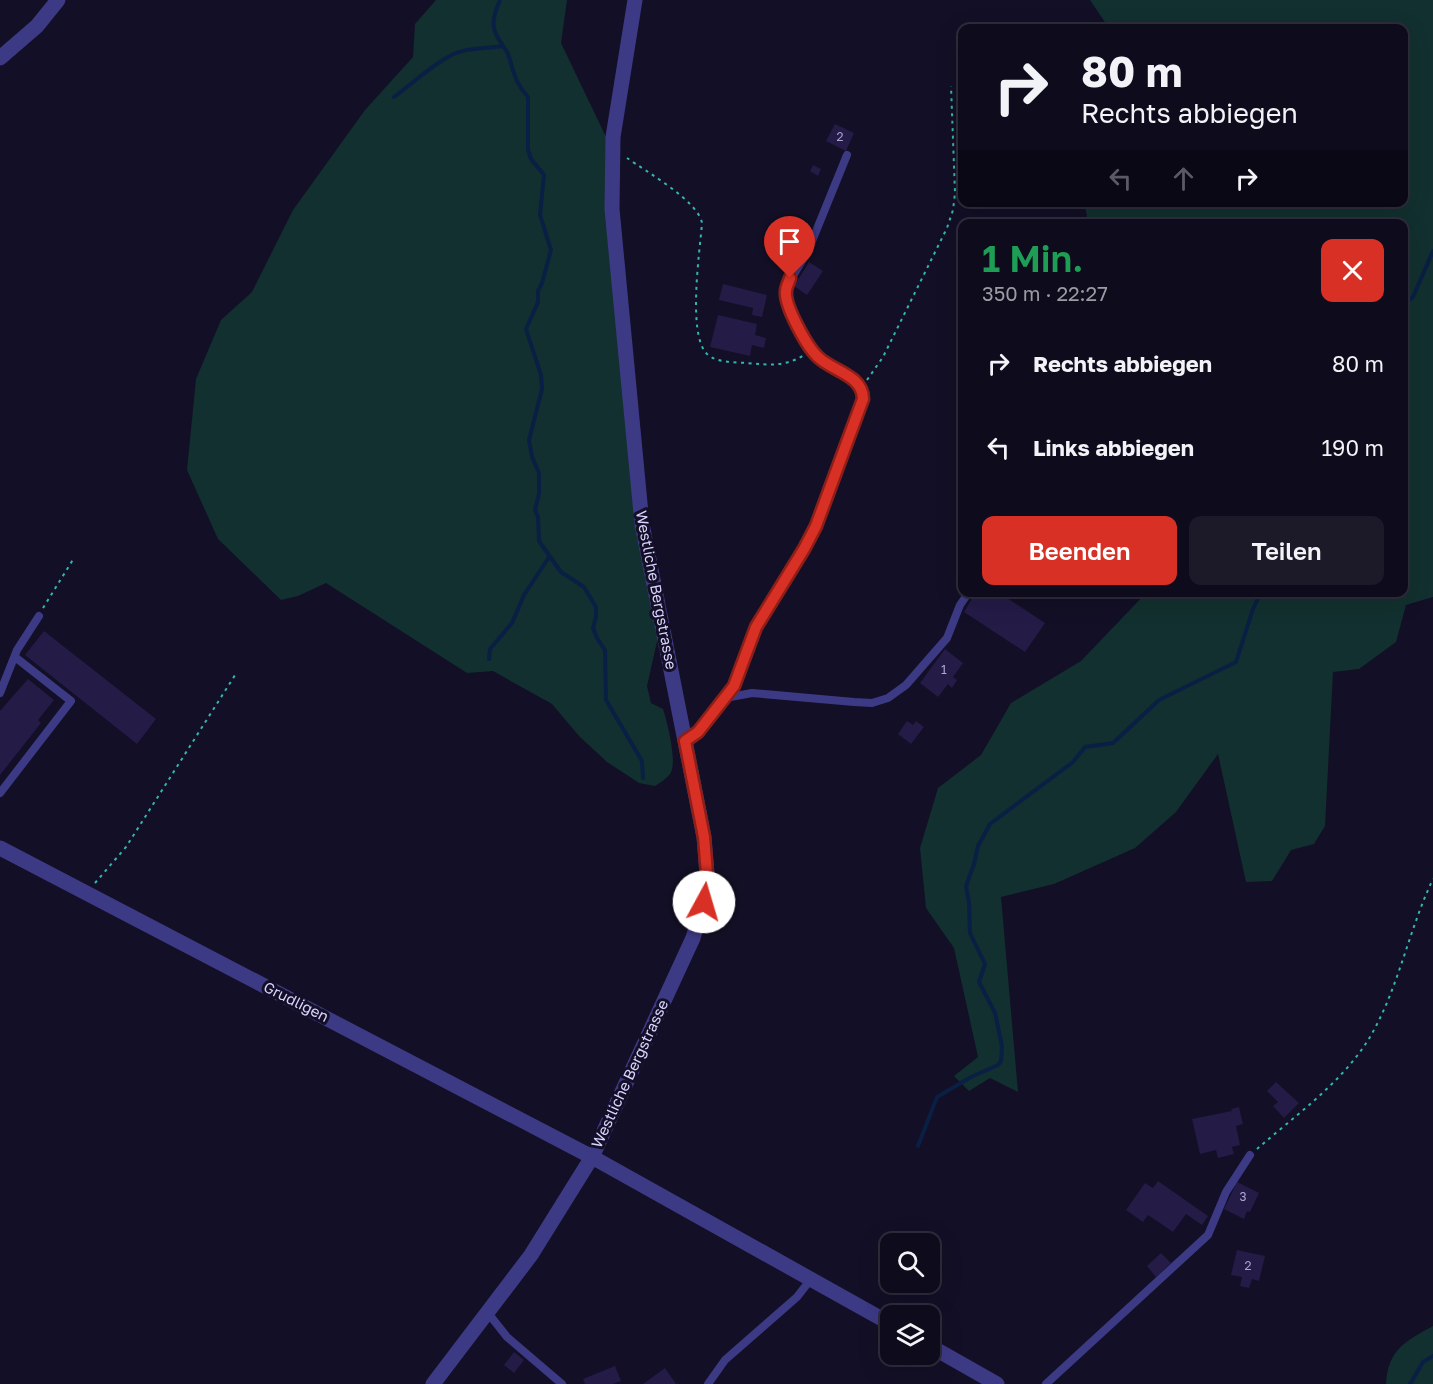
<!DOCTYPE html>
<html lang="de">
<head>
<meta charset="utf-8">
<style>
  :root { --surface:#0e0b1c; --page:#1c1929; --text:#f1f3f6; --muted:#9b9ba3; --line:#2e2b3b; --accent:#d93025 }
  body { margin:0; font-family:"Golos Text",sans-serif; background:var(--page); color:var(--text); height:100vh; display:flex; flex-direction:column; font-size:22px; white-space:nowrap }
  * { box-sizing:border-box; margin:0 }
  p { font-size:20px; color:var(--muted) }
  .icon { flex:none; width:33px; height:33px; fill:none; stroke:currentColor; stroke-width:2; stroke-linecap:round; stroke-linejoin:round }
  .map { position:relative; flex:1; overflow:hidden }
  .drawer { position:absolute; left:958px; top:219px; width:450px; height:378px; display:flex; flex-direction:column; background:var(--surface); border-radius:12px; box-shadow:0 6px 24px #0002,0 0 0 2px var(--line) }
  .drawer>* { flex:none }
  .top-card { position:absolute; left:958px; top:24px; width:450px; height:183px; border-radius:12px; box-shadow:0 6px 24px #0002,0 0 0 2px var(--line); background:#0e0b1c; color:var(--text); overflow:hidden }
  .controls { position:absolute; left:880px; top:1233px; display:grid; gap:12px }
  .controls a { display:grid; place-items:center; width:60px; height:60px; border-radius:12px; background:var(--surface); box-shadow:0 6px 24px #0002,0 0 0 2px var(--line); font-size:30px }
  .pin { position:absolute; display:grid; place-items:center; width:51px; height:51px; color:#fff; margin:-62px -26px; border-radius:50% 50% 50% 0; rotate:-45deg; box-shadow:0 0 6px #0007 }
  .pin .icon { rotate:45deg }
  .me { position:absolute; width:66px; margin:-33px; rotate:6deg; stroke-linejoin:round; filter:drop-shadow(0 0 4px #0008) }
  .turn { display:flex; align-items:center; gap:21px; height:126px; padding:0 24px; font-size:27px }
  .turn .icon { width:78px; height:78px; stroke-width:2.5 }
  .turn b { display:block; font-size:42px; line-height:51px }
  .lanes { display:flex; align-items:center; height:57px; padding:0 24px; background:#0003; justify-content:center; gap:30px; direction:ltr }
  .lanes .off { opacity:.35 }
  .round { display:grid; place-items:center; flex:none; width:63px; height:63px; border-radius:12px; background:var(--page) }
  .headline { display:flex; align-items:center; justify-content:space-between; height:102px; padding:0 24px }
  h1 { font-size:36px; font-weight:600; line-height:45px; color:#1e9e55 }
  .button { display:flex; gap:12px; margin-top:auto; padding:12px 24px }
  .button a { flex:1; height:69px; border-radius:12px; background:var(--accent); color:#fff; font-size:24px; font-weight:600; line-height:69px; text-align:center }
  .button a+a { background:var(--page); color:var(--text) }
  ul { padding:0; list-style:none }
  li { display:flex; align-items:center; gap:18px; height:84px; padding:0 24px }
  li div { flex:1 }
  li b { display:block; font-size:22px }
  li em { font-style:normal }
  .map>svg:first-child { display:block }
</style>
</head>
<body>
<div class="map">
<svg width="1433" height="1384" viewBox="0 0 1433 1384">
  <rect width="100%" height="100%" fill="#130f26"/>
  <!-- green -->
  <path fill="#12302f" d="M436 0H567L561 43 607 139 659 633 647 686 651 703 663 709C667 721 678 763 670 774 666 779 660 783 655 786L639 783 607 762 579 736 552 704 493 671 467 673 326 583 298 596 281 600 218 539 187 470 196 379 221 320 252 292 293 210 365 110 413 57 415 24Z
    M1090 0H1433V597L1406 605 1396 642 1359 669 1333 672 1325 826 1314 844 1291 850 1272 881 1246 882 1218 754 1176 812 1135 848 1054 884 1001 897 1018 1092 990 1078 969 1091 954 1076 978 1057 954 948 926 908 920 848 938 788 981 755 1011 703 1081 661 1146 593 1404 592V224L1084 223 1087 216 1084 203 1404 202V28H1109Z
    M1433 1326V1384H1386C1388 1349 1406 1341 1433 1326Z"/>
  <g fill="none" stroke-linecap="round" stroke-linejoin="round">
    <!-- stream -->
    <path stroke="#0a1f44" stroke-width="4" d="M500 0C496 9 492 19 494 28 496 39 504 45 508 54 514 71 514 82 528 97V150L531 159 544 175 540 215 551 250 542 283 538 291V302L526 329 541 375 542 389 529 440 532 457 539 473V494L535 510 538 517 539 541 561 572 584 587 596 607V617L593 628 597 638 605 650 606 700 642 761 643 778
      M394 97C412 84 435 62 456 53 471 47 487 49 502 46
      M1404 304 1413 297 1433 251
      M489 659 490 649 512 623 524 595 549 557
      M918 1146 937 1097 971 1077 998 1065 1001 1061 1002 1046 995 1013 979 982 985 964 970 933 969 903 966 886 974 864 978 846 990 824 1073 762 1085 747 1113 743 1159 700 1236 662 1253 609 1261 592
      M1410 1384 1423 1362 1433 1356"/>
  </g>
  <!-- building -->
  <path fill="#241b47" d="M835 124 854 133 846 151 826 141Z
    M813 165 821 169 818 176 810 171Z
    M784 217 806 228 797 247 775 236Z
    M809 262 823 271 807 295 794 286Z
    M723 284 767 295 762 317 752 315 753 308 719 300Z
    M718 315 757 324 755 335 766 338 764 348 752 345 750 356 710 347Z
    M976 592H998L1045 623 1025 652 964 612Z
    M44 631 156 719 137 744 25 655Z
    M945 649 963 663 953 677 957 680 952 688 948 684 938 697 920 683Z
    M28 679 54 700 38 720 41 723 0 775V711Z
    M907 721 913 725 916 721 924 727 911 744 898 734Z
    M1276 1082 1299 1103 1284 1118 1273 1106 1278 1102 1267 1091Z
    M1239 1107 1243 1124 1236 1126 1240 1145 1232 1147 1234 1154 1218 1158 1216 1150 1200 1154 1192 1119 1232 1111 1231 1109Z
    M1158 1181 1208 1216 1202 1225 1186 1214 1173 1232 1148 1215 1143 1222 1126 1210 1145 1183 1153 1188Z
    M1237 1182 1259 1193 1250 1212 1247 1211 1244 1219 1224 1209Z
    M1237 1250 1265 1256 1259 1281 1252 1279 1249 1288 1240 1286 1242 1277 1231 1275Z
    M1161 1253 1171 1263 1156 1277 1147 1266Z
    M514 1352 524 1360 514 1373 504 1365Z
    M615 1366 621 1381 613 1384H585L583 1379Z
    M665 1368 676 1384H643Z"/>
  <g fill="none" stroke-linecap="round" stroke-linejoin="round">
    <!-- path -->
    <path stroke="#2fb8b0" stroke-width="2" stroke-dasharray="3 4.5" stroke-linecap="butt" d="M627 158C647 172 698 201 702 223 700 251 687 334 707 354 717 363 734 362 747 363 769 365 785 367 804 355
      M867 380 883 357 947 228 953 210 955 193 951 86
      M43 608 74 558
      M95 883 126 847 237 672
      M1257 1149C1298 1113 1349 1078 1375 1028 1400 981 1410 927 1433 879"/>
    <!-- lane -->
    <path stroke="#3d3a85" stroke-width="8" d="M0 693 17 650 39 616
      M725 698 752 693 854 702 872 703 888 698 906 685 947 638 960 605 969 592
      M685 742 698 732 734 686 756 627 805 549 816 526 863 399 860 385C850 375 836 371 824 363 808 351 787 309 785 289L808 251 847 155
      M0 793 71 701 15 657
      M488 1313 507 1337 562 1384
      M708 1384 725 1360 797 1297 811 1279
      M1046 1384 1208 1235 1226 1192 1250 1155"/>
    <!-- street -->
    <path stroke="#3d3a85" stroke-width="15" d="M0 58 37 26 58 0
      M0 848 592 1157 891 1324
      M930 1346 997 1384
      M433 1384 531 1255 592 1157 693 938 704 902 707 874 704 837 642 524 612 209 613 137 635 0"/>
  </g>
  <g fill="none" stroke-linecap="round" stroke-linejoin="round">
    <!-- route casing -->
    <g stroke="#8d1f18" stroke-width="15">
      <path id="route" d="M704 902 707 874 704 837 685 741 698 732 734 686 756 627 804 549 816 526 863 399C863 375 832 371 818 357 807 347 784 305 786 291 786 287 789 282 790 278"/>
    </g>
    <!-- route -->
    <use href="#route" stroke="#d93025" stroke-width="10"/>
  </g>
  <g text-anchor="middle" stroke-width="6" stroke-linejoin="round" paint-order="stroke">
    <!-- number labels -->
    <g font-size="12" fill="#aca6d1">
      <text x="840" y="141">2</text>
      <text x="944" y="674">1</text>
      <text x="1243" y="1201">3</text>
      <text x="1248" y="1270">2</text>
    </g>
    <!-- street labels -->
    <g font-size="15" fill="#d9d4ff" stroke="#130f26">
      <text transform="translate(656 590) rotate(79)" y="5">Westliche Bergstrasse</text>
      <text transform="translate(296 1002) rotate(27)" y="5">Grudligen</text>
      <text transform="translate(630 1074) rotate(-65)" y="5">Westliche Bergstrasse</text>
    </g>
  </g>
</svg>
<div class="controls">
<a><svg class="icon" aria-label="search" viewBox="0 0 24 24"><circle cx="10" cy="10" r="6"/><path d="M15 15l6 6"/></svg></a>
<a><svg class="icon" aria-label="layers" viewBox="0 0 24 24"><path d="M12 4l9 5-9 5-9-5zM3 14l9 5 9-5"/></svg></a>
</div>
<div class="pin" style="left:790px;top:278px;background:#d93025"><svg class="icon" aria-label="arrive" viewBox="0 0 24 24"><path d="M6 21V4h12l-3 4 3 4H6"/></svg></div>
<svg class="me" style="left:704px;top:902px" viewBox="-20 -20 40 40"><circle r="19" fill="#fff"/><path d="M0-13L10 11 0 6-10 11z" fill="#d93025"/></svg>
<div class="top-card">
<div class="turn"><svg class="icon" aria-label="right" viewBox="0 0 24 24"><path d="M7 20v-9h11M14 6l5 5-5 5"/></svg><div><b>80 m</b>Rechts abbiegen</div></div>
<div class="lanes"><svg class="icon off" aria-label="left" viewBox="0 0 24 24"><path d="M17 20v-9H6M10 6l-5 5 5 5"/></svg><svg class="icon off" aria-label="ahead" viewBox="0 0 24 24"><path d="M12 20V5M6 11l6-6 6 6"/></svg><svg class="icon" aria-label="right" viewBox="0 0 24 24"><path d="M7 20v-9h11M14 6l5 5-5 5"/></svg></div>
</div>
<section class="drawer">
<div class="headline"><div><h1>1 Min.</h1><p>350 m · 22:27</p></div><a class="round" style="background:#d93025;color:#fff"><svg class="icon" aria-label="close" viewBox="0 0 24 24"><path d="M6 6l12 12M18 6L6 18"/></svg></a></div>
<ul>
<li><svg class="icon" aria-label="right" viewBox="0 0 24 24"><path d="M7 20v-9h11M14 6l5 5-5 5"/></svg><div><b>Rechts abbiegen</b></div><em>80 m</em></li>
<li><svg class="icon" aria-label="left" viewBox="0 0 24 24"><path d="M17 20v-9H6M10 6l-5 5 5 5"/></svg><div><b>Links abbiegen</b></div><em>190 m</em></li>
</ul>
<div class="button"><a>Beenden</a><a>Teilen</a></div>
</section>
</div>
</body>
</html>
